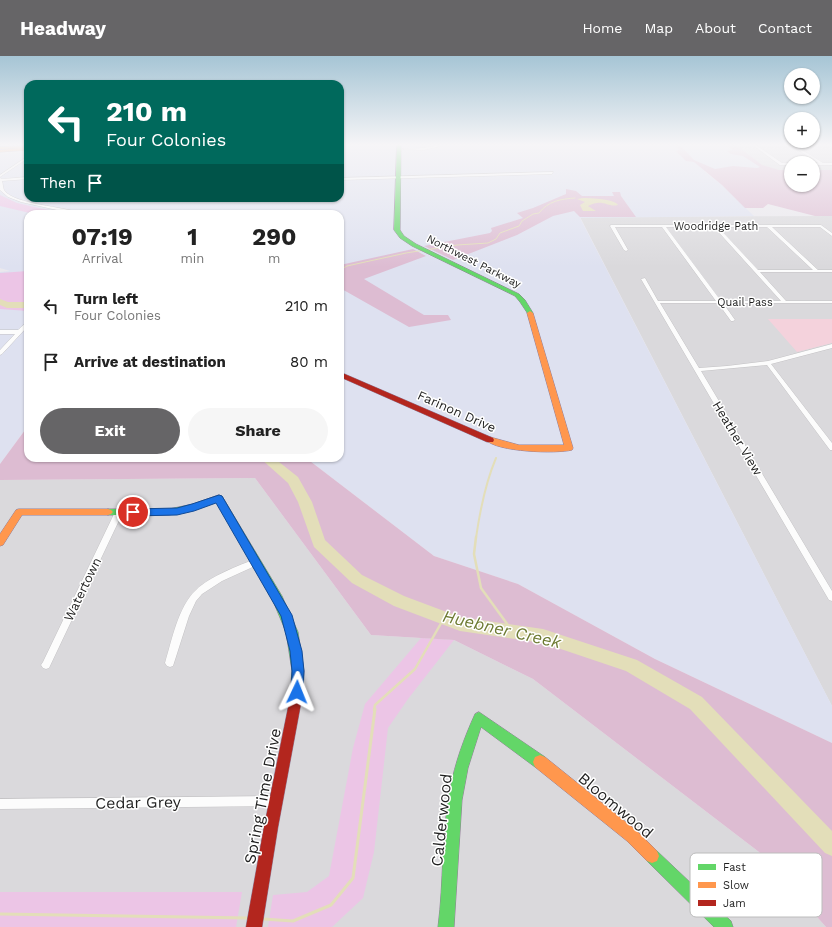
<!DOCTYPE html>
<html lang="en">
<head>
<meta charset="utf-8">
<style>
  :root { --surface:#fff; --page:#f6f6f6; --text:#222; --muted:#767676; --accent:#666567 }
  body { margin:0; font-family:"Work Sans",sans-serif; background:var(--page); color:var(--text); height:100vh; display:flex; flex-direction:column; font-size:15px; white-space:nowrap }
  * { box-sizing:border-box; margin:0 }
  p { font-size:13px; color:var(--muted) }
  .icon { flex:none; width:22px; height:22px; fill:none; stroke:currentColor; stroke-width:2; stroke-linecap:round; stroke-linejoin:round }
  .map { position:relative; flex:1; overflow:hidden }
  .side { position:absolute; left:24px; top:154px; width:320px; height:252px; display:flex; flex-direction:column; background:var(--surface); border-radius:12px; box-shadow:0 1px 3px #0004 }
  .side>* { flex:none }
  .guide { position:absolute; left:24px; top:24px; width:320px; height:122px; border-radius:12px; box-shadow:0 1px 3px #0004; background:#00695c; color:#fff; overflow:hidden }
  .buttons { position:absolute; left:784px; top:12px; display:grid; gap:8px }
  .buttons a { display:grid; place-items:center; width:36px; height:36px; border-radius:50%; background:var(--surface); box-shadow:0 1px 3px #0004; font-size:20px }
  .pin { position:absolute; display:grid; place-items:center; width:34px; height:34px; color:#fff; margin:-17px; border:2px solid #fff; border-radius:50%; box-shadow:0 1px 4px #0007 }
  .me { position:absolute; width:44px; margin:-22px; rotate:2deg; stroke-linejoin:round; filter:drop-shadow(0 0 3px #0008) }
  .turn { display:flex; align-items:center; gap:14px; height:84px; padding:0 16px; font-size:18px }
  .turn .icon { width:52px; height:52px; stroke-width:2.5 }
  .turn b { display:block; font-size:28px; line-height:34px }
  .then { display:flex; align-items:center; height:38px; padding:0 16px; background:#0003; gap:8px; font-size:15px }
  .eta { display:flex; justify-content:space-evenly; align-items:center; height:68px; text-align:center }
  .eta b { font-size:24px; font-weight:700; line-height:28px }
  .button { display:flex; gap:8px; margin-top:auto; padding:8px 16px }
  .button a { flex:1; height:46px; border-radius:24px; background:var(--accent); color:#fff; font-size:16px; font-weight:700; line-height:46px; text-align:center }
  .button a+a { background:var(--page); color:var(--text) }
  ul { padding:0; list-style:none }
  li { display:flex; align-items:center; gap:12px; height:56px; padding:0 16px }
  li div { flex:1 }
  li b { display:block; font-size:15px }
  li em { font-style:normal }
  header { display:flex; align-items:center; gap:24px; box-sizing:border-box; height:56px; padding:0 20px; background:var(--accent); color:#fff }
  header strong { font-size:19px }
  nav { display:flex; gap:22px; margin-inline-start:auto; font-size:14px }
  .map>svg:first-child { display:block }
</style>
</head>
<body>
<header>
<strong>Headway</strong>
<nav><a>Home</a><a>Map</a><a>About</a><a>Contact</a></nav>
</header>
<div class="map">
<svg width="832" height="871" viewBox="0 0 832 871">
  <rect width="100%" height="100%" fill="#eae8ed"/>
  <!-- residential -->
  <path fill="#dad9dc" d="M736 89H832V114H813V107H791V114L769 115Z
    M832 160V650L580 161Z
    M255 422 371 579 454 584 533 623 759 796 826 871H0V424Z"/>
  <!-- commercial -->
  <path fill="#dee1f0" d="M340 89H736L769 115H704L722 129 754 160 580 162 832 650V687L655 603 518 528 434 500 306 402H340V158H28V370L0 408V216L10 215 0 212V98L28 96V142H340Z"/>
  <!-- grass -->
  <path fill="#ecc5e6" d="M0 139 17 147 66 158H34L0 150Z
    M28 215V255L0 253V217Z
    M421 582 454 584 408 643 388 672 374 796 363 842 332 871H268L273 839 307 836 329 820 353 692 365 648Z
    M0 836H242L236 871H0Z"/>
  <!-- forest -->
  <path fill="#ddbcd2" d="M661 89H680L694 104 715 113 733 110 757 112 760 111 743 100 731 98 727 95 733 94 726 89H736L762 109 779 114H791V129H813V114H832V160H815L768 148 763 152H745L722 129 694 106 686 105 676 95 679 94 675 90Z
    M566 133 576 135 582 140H614L612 136H620L621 140 636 161H580L574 155 553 160 517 179 453 204 424 190 490 177 492 175 491 172 523 162 517 157 533 152 566 138Z
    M413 193 426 200 364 223 424 259H448L451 264 409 271 340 232V209Z
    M28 370V402H306L434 500 518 528 655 603 832 687V871H826L759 796 533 623 454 584 371 579 255 422 0 424V408Z"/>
  <!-- park -->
  <path fill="#f4d2dc" d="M768 263H832V287L797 296Z"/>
  <!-- water -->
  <path fill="#e3deb9" d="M583 142C591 142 615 143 618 149 608 152 603 142 588 150L596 155H583L580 149 585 146 577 143Z"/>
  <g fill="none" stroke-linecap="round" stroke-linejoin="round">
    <!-- stream-far3 -->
    <path stroke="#e3deb9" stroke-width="1" d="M340 214 347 210 406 197 457 189 488 187 496 183 500 177 519 170 522 165 533 158 539 157C548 145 561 143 575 142"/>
    <!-- stream-far2 -->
    <path stroke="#e3deb9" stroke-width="2" d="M476 482C480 454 485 428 496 402"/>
    <!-- stream-far1 -->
    <path stroke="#e3deb9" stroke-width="2.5" d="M476 481 474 498 481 532 513 576
      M374 654 375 649 415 613 444 562"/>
    <!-- stream -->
    <path stroke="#e3deb9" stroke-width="3" d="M0 858 249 862
      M263 863 293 865 331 849 353 822 375 653"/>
    <!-- river -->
    <path fill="#e3deb9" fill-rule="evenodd" d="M0 243 8 246H28V252H7L0 249Z
      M260 402H274L298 421 312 446 325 484 362 519 404 540 460 561 543 573 637 604 702 641 832 775V800L825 797 690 653 626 615 543 587 460 575 394 550 352 527 314 491 298 446 288 427Z"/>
    <!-- street casing -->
    <g stroke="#c3c2c4" stroke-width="1">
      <path id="street" d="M440 89H445L424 94 398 93 424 92Z
        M753 89H756L782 107H791V109H780Z
        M791 89H794L823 107H832V109H817V107H818Z
        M28 100V102L0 121V119Z
        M553 116 552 118 340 124V122Z
        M28 121V123L2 125C3 128 3 132 4 134 14 149 65 150 82 158H75L21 146 8 141 0 134V122L2 123Z
        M611 169H821L832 177V180L820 171H772L818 214H832V216H760L786 245H832V247H723L735 264 733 265H731L718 247H660L699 312 727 310 768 305 832 288V292L771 308 832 387V394H830L767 309 701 315 832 535V545L829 544 641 223 645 222 658 245H716L662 171H615L628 194 626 195 624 194 610 170ZM666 171H714L781 245H721ZM718 171H767L813 214H758Z
        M28 265V270L2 298 0 299V294L15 278H0V274H18Z
        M119 453 122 454 123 456 49 612 46 613 43 612 41 609 43 606 115 456 116 454Z
        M256 503 259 504 260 506 259 508 222 525 202 538 196 545 189 560 173 610 170 611 167 610 165 607C172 584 178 551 196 534 209 521 239 509 256 503Z
        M276 740 280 741 281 745 280 749 276 750 0 753V743Z"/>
    </g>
    <!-- fast casing -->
    <g stroke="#937e99" stroke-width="1">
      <path id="fast" d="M397 89H401L400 174 404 180 416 188 519 238 525 244 533 257 532 258H528L520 246 515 240 412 190 400 182 394 174Z
        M219 439 222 440 282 540 298 576 304 615 301 647 299 651 295 653 291 651 289 647 292 615 286 576 273 545 217 446 194 454 169 459H108L105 458 103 456 105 454 108 453H169L193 448Z
        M479 656 545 701 547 706 545 711 540 713 535 711 481 671 468 712 462 744 454 871H438C444 825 441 779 450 733 455 707 464 682 475 658Z
        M652 793 657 795 731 865 733 871H714L647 805 645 800 647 795Z"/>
    </g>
    <!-- slow casing -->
    <g stroke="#937e99" stroke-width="1">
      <path id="slow" d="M28 90V94L0 96V94L20 92 0 93V91Z
        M530 255 533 257 573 392 572 394C556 398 497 396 486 384L490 381 519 389H564L527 257Z
        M19 453H108L111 454 113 456 111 458 108 459H22L3 489 0 490V478L16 454Z
        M540 699 545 701 637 775 657 795 659 800 657 805 652 807 647 805 627 785 535 711 533 706 535 701Z"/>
    </g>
    <!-- jam casing -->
    <g stroke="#937e99" stroke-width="1">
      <path id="jam" d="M340 316 493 382 494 384 493 386H487L340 321Z
        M295 641 299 643 301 647 278 771 262 871H246L264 771 289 647 291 643Z"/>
    </g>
    <!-- street -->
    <use href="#street" fill="#fcfcfc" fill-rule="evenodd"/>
    <!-- fast -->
    <use href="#fast" fill="#63d668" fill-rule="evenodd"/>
    <!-- slow -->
    <use href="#slow" fill="#ff974d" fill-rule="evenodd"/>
    <!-- jam -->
    <use href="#jam" fill="#b3261e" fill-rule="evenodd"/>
  </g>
  <!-- sky -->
  <linearGradient id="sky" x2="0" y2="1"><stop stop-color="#a6c5d5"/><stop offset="0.42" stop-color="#f6f5f7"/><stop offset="1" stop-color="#f6f5f7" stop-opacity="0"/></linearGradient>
  <rect width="832" height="211" fill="url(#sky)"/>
  <!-- route -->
  <path fill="#1a73e8" stroke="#114b97" d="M219 439 222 440 292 559 302 595 304 615 303 636 301 640 297 642 292 640 291 636 292 615 290 595 281 560 216 447 194 455 177 459 133 460 128 456 133 453 177 452 192 448Z"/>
  <g text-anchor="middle" stroke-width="3" stroke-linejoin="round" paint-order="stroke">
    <!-- far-street labels -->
    <g font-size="11" fill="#1f1f1f" stroke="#fff">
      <text x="716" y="174">Woodridge Path</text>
      <text transform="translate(474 205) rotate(27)" y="4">Northwest Parkway</text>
      <text x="745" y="250">Quail Pass</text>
    </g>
    <!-- street labels -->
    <g font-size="13" fill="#1f1f1f" stroke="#fff">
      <text transform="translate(457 355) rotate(24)" y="5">Farinon Drive</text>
      <text transform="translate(738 382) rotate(59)" y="5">Heather View</text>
      <text transform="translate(82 533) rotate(-64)" y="5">Watertown</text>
    </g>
    <!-- near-street labels -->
    <g font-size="16" fill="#1f1f1f" stroke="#fff">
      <text transform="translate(262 740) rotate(-79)" y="6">Spring Time Drive</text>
      <text transform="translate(138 746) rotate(-1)" y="6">Cedar Grey</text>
      <text transform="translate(616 749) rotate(40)" y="6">Bloomwood</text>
      <text transform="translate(441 764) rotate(-84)" y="6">Calderwood</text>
    </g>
    <!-- near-water labels -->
    <g font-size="17" font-style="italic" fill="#6e7b33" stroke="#fff">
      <text transform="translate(502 573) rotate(13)" y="6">Huebner Creek</text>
    </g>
  </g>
  <!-- legend -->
  <rect x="690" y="797" width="132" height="64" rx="6" fill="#fff" stroke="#bcbcbc" stroke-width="1"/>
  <rect x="698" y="808" width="18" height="6" fill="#63d668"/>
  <rect x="698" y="826" width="18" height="6" fill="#ff974d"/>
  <rect x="698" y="844" width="18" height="6" fill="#b3261e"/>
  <g font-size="11" fill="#1f1f1f">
    <text x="723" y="815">Fast</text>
    <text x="723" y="833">Slow</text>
    <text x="723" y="851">Jam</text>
  </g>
</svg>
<div class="buttons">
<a><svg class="icon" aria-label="search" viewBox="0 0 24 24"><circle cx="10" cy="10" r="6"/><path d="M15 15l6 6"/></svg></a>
<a>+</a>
<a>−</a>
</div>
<div class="pin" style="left:133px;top:456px;background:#d93025"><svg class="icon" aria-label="arrive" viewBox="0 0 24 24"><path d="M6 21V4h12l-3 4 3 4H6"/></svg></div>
<svg class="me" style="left:297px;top:636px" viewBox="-20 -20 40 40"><path d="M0-17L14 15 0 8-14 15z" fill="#1a73e8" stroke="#fff" stroke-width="4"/></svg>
<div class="guide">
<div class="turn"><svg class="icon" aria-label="left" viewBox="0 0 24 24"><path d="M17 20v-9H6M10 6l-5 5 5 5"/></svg><div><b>210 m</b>Four Colonies</div></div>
<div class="then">Then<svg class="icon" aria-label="arrive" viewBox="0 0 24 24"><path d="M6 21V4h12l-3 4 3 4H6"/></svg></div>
</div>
<section class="side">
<div class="eta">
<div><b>07:19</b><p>Arrival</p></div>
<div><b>1</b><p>min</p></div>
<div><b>290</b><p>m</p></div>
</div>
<ul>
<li><svg class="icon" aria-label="left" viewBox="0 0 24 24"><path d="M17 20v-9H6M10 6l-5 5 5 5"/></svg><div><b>Turn left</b><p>Four Colonies</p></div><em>210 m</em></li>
<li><svg class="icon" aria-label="arrive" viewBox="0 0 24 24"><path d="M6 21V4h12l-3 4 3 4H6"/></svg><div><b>Arrive at destination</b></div><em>80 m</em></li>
</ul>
<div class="button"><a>Exit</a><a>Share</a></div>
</section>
</div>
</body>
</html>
